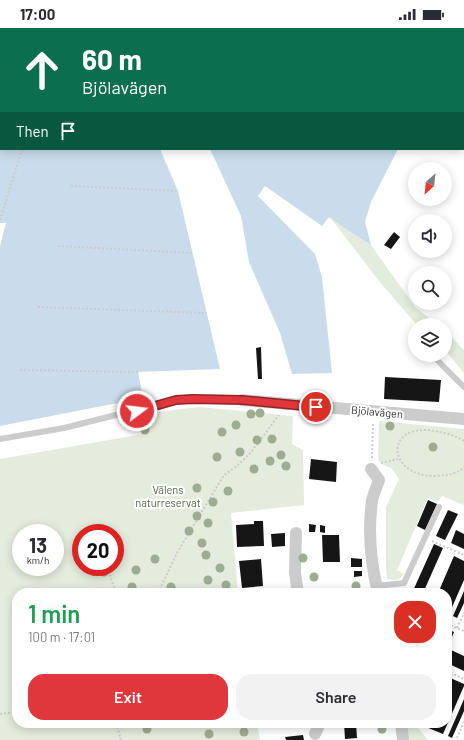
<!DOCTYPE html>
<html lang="en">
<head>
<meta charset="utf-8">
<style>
  :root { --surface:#fff; --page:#f2f2f3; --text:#2b2b33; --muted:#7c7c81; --accent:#e0373c }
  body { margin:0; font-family:Barlow,sans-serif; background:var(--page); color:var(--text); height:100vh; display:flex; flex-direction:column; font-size:15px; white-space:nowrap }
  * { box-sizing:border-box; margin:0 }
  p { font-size:13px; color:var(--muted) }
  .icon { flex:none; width:22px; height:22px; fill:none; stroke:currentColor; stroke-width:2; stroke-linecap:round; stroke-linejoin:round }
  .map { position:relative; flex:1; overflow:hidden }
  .panel { position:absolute; left:12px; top:560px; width:440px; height:140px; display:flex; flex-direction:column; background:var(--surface); border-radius:16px; box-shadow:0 2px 10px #0003 }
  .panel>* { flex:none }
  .top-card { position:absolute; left:0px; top:0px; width:464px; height:122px; box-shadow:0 2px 10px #0003; background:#0b6e4f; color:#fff; overflow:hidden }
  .needle { width:26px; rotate:207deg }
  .controls { position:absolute; left:408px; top:134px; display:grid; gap:8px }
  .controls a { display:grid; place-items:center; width:44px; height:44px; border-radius:50%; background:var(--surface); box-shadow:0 2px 10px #0003; font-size:20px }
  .speed { position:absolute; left:12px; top:496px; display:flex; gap:8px; font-size:20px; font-weight:700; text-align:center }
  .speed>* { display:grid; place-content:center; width:52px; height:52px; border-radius:50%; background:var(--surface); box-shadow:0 2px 10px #0003; line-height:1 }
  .speed small { font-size:10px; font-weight:400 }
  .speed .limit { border:6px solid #d22; background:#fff; color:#111 }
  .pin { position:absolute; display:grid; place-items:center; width:34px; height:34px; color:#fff; margin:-17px; border:2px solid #fff; border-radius:50%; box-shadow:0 1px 4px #0007 }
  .me { position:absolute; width:44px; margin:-22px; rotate:75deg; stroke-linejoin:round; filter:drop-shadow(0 0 3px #0008) }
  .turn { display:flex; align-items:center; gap:14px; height:84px; padding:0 16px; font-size:18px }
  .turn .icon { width:52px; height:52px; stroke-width:2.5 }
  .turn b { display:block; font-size:28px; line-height:34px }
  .then { display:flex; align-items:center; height:38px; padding:0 16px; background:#0003; gap:8px; font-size:15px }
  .round { display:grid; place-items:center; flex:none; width:42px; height:42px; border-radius:16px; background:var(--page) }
  .summary { display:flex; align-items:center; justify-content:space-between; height:68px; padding:0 16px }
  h1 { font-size:24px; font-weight:600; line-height:30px; color:#1e9e55 }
  .cta { display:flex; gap:8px; margin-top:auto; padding:8px 16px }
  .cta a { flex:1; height:46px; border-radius:16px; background:var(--accent); color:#fff; font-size:16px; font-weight:600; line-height:46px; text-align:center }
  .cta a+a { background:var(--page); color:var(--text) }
  .status { display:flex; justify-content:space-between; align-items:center; height:28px; padding:0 20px; background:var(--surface); direction:ltr }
  .status svg { height:11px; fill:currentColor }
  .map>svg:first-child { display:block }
</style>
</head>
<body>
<div class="status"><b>17:00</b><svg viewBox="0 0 49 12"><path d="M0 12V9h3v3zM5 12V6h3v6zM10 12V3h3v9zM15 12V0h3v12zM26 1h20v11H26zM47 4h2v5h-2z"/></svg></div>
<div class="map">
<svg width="464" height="712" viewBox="0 0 464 712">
  <rect width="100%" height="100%" fill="#fff"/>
  <!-- green -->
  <path fill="#e4ecdd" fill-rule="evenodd" d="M329 188 353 206 371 217 415 279 438 297H418L415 295 379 253Z
    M445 303 464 322V345L445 322Z
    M200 379 293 388 292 416 303 422 304 477 231 485 238 565H17V695H257L260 712H0V431L149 405 145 401 155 384ZM21 505H55V539H21ZM81 505H115V539H81Z
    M379 393 464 401V477L442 468 437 474 428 470 397 542 404 546C400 552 394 554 387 550L386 541V479L399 451 391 440 383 437 378 432Z
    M407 695H414L428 712H407Z"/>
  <!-- water -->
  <path fill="#cadceb" d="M0 0H464L1 1V121H160L178 163 220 341 138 344 143 370 0 398V218L6 195H0Z
    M210 121H398L371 174 365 194 371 217 353 206 329 189 322 198 265 158 258 168 315 226 322 249 332 345 292 346 280 305 249 234 241 188Z"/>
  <!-- building -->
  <path fill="#161616" d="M394 204 400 209 391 221 384 217Z
    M261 319 262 351H258L256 320Z
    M385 349 441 352 439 374 384 371Z
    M311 431 337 434 336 454 309 451Z
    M428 472 437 476 425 502 417 498Z
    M448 482 458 486 445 512 436 508Z
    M254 493H263L264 518 237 519 236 497 254 496Z
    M309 496 316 497 315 504H309Z
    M320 497 325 498V505L320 504Z
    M456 502 464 506V521L451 515Z
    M285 505V518L272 519 271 506Z
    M322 507H339L340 534H323Z
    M434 516 443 520 423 565H412Z
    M454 528 464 533V552L449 586 447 585V565H438Z
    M351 530 362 531V539H351Z
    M261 531 263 558 242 560 239 533Z
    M354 543H362V548L354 549Z
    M464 563V575L457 590 453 588Z
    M447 601 454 604 447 621Z
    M451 622 464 628V643L447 635Z
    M448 649 464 656V658L443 706 426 699 427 695H447Z
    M464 671V683L452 710 448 708Z
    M344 695H356L357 710 345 711Z
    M303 707 304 712H286L285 709Z"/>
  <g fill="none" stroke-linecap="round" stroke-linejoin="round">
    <!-- path -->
    <path stroke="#ccc" stroke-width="2" stroke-dasharray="2 2" stroke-linecap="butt" d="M310 0 312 1
      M396 121H397
      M71 158 178 163
      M0 192 22 121
      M58 218 193 225
      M38 279 207 285
      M20 342 138 344
      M464 413C455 407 445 405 435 403 384 394 386 448 435 448 446 447 456 447 464 439
      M372 430 373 394
      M381 435 398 431
      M92 500 94 505
      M432 513 464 527
      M107 539 116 565
      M158 565 177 525 224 447C249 432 261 410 279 387
      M447 596 464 603
      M457 600 464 585
      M447 643 464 651
      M0 686 17 684
      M116 695 121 712
      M457 710 464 694"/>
    <!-- lane -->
    <path stroke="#ccc" stroke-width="6" d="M432 327 464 359
      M0 411 64 400 176 372 193 371 242 372
      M376 558 404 555 439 479"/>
    <!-- street -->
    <path stroke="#ccc" stroke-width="12" d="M242 372 464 391
      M371 441 379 452C377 459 373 466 372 473 368 502 371 536 378 565
      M296 505 295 545 298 565
      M401 695 403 712
      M315 706 320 695"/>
  </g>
  <!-- trees -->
  <g fill="#9fac94">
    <circle cx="260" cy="385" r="4.5"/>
    <circle cx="251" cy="386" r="4.5"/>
    <circle cx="236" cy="397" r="4.5"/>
    <circle cx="390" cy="398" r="4.5"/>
    <circle cx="145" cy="402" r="4.5"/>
    <circle cx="222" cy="404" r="4.5"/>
    <circle cx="272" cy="411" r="4.5"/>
    <circle cx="257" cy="412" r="4.5"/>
    <circle cx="433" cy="419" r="4.5"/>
    <circle cx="240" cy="424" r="4.5"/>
    <circle cx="281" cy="427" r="4.5"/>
    <circle cx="217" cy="429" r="4.5"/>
    <circle cx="270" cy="433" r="4.5"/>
    <circle cx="286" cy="438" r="4.5"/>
    <circle cx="254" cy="441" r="4.5"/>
    <circle cx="197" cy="460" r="4.5"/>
    <circle cx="228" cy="463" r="4.5"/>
    <circle cx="213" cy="474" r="4.5"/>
    <circle cx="197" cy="488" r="4.5"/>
    <circle cx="208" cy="495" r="4.5"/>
    <circle cx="189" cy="503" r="4.5"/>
    <circle cx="202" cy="515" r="4.5"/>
    <circle cx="206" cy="527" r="4.5"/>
    <circle cx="303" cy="530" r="4.5"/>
    <circle cx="155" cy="531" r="4.5"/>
    <circle cx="220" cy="540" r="4.5"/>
    <circle cx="136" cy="542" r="4.5"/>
    <circle cx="104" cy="544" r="4.5"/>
    <circle cx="314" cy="549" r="4.5"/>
    <circle cx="208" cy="552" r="4.5"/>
    <circle cx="226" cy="557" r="4.5"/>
    <circle cx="356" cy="558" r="4.5"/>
    <circle cx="132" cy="559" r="4.5"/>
    <circle cx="171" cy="559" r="4.5"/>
    <circle cx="147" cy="701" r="4.5"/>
    <circle cx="382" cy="701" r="4.5"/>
    <circle cx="244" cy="704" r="4.5"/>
    <circle cx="209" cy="706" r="4.5"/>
  </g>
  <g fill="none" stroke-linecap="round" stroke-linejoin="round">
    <!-- route casing -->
    <g stroke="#922427" stroke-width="10">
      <path id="route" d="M137 383 176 372 193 371 242 372 316 379"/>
    </g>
    <!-- route -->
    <use href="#route" stroke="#e0373c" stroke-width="7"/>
  </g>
  <g text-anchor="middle" stroke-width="4" stroke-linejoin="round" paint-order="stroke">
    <!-- street labels -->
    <g font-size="11" fill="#2f2f2f" stroke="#fff">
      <text transform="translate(377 384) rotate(5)" y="4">Bjölavägen</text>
    </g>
    <!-- park labels -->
    <g font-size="11" fill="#50693d" stroke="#fff">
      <text x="168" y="466">Välens<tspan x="168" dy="13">naturreservat</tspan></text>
    </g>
  </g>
</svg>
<div class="controls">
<a><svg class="needle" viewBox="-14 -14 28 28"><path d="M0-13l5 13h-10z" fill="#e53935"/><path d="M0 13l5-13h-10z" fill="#7c7c81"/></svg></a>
<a><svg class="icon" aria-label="sound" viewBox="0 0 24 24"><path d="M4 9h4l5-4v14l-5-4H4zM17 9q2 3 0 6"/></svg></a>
<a><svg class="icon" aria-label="search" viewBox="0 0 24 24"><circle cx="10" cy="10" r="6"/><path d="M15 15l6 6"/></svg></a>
<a><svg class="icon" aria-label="layers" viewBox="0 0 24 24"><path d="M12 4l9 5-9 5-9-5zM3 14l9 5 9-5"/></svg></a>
</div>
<div class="speed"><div>13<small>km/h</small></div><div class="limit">20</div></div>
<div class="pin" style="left:316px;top:379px;background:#d93025"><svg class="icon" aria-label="arrive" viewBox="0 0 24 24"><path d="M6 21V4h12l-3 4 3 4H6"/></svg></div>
<svg class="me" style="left:137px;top:383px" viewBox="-20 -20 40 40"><circle r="17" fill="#e0373c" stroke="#fff" stroke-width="3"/><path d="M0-11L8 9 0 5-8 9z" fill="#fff"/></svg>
<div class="top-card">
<div class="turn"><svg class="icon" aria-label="ahead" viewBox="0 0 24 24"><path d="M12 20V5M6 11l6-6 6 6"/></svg><div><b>60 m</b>Bjölavägen</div></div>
<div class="then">Then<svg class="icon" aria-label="arrive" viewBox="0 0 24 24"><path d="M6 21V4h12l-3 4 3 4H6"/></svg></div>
</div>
<section class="panel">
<div class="summary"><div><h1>1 min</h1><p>100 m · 17:01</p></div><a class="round" style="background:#d93025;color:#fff"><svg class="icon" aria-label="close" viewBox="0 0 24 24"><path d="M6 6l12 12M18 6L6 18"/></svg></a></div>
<div class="cta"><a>Exit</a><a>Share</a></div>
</section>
</div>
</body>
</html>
